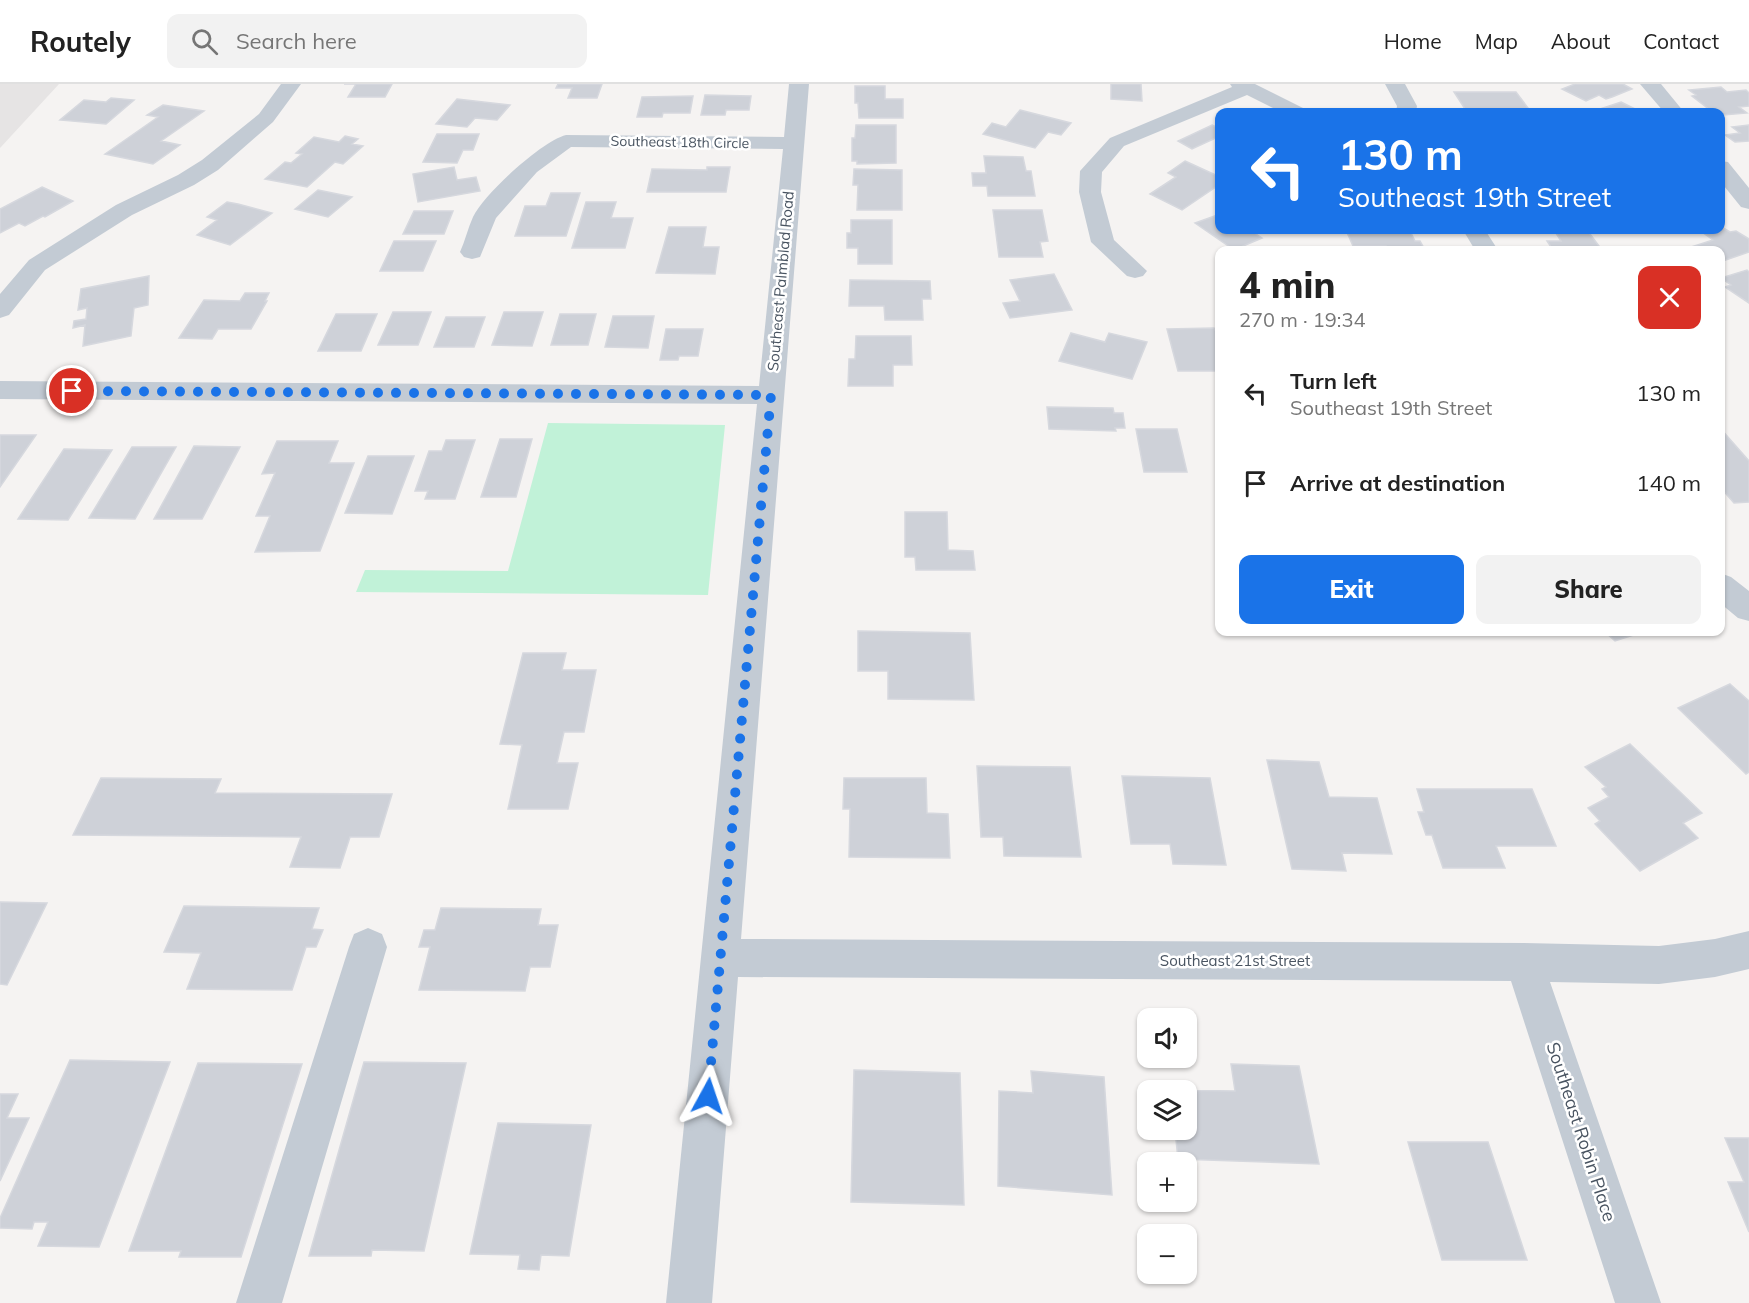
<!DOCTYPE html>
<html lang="en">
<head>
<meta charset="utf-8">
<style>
  :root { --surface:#fff; --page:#f2f2f2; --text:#222; --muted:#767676; --line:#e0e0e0; --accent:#1a73e8 }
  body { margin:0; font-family:Mulish,sans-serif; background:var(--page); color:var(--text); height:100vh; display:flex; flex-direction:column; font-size:22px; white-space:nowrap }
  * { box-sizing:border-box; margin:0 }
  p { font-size:20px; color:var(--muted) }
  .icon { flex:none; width:33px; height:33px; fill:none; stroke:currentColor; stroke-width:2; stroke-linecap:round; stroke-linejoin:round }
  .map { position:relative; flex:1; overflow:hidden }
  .side { position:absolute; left:1215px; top:162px; width:510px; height:390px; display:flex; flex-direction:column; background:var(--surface); border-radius:12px; box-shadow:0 2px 4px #0004 }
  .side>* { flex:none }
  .top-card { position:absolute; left:1215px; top:24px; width:510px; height:126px; border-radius:12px; box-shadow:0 2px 4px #0004; background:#1a73e8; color:#fff; overflow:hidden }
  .fabs { position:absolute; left:1137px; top:924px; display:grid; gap:12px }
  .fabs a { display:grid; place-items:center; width:60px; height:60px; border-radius:12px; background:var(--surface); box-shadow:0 2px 4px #0004; font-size:30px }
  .pin { position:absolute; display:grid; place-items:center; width:51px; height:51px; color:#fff; margin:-26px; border:3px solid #fff; border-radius:50%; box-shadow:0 2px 6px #0007 }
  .me { position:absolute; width:66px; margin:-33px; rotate:5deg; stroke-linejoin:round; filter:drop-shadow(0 0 4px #0008) }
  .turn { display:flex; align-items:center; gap:21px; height:126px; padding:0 24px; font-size:27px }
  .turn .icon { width:78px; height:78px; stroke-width:2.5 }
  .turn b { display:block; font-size:42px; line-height:51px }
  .round { display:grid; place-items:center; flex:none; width:63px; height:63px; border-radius:12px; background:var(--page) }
  .summary { display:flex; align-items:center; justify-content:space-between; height:102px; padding:0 24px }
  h1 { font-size:36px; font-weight:800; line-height:45px }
  .button { display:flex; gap:12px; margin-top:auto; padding:12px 24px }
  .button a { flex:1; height:69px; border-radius:12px; background:var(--accent); color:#fff; font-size:24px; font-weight:800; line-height:69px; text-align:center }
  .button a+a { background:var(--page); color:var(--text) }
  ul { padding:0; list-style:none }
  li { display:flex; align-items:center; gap:18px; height:90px; padding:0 24px }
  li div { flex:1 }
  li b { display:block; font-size:22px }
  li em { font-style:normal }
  header { display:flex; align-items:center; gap:36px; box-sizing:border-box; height:84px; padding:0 30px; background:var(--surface); border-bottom:2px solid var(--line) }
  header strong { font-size:28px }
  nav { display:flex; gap:33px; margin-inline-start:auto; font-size:21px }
  .search { width:420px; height:54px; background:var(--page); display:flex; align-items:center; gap:15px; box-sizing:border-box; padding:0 21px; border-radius:12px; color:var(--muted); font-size:22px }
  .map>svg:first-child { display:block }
</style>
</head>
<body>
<header>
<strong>Routely</strong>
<div class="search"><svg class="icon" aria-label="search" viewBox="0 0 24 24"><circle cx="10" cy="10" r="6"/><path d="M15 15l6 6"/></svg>Search here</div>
<nav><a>Home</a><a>Map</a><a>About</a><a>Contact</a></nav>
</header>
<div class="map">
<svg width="1749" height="1219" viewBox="0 0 1749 1219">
  <rect width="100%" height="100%" fill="#f5f3f2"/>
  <!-- education -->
  <path fill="#e6e4e4" d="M0 0H59L0 64Z"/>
  <!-- green -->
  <path fill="#c1f2d8" d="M548 339 725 341 708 511 356 508 365 486 508 487Z"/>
  <!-- building -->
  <path fill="#ced1d8" stroke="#d6d8de" stroke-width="1.5" d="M344 0H392L385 13H348L356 0Z
    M558 0H602L597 14H568L572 4H556Z
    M1111 0H1141L1142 17 1111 15Z
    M1575 0H1623L1632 5 1612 13 1606 15 1599 11 1586 17 1562 5Z
    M855 2H885V15H903V34H859L858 19H855Z
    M1721 3 1727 8 1746 6 1749 9V22L1739 23 1747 29 1723 31 1716 26H1710L1692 12 1696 11 1689 6Z
    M1454 8H1516L1531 28H1490L1487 25H1465Z
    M705 11 751 12 749 26H726L725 31H701Z
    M693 12 690 29H663L662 33H637L642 13Z
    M111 14 134 16 106 40 60 36 84 16 106 18Z
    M457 15 510 21 497 36 475 34 467 43 436 40Z
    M1621 18 1641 28H1591Z
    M163 21 204 27 161 57 180 61 153 80 105 70 158 33 147 31Z
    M1020 26 1071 39 1061 51 1048 48 1035 64 983 50 992 39 1006 43Z
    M856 41H896V79L857 80V77H852V54H855Z
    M1212 41 1220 45V52L1192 65 1178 57Z
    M1749 41V57L1735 58 1725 51 1740 49 1732 43Z
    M437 50H479L473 66H463L457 79 423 78Z
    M345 52 358 55 352 60 363 62 343 80 335 78 307 103 265 95 285 78 291 79 302 70 296 69 314 53 339 58Z
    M984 72 1023 73 1026 87H1031L1035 112H988L987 102H973L972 89H986Z
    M1185 77 1220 93V100L1182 126 1150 110 1176 93 1168 89Z
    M454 83 457 96 476 93 480 107 418 118 413 90Z
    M707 83H730L726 108H647L652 85 707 86Z
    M854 85 902 86V126H857L858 101H853Z
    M42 103 73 117 45 133 43 132 25 142 19 139 0 149V125Z
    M318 106 352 113 328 133 295 125Z
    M551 109H580L566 152H515L525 122H546Z
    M227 118 238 120 272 129 230 161 197 151 217 136 207 133Z
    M586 118H616L611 134H633L625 164H572Z
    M993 126H1042L1048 157 1040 158 1043 173H999Z
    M414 127H453L444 150H403Z
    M1220 130V146H1250L1262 154 1234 166 1195 139Z
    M851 136H892V180H858V164H847V149H851Z
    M1720 142 1730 148 1736 147 1749 155V168L1720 178V166H1682L1713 156 1702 148 1720 146Z
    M669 143H706L703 163H719L715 190 656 189Z
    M1346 146 1410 147 1415 157H1420L1425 166H1389L1386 162H1353Z
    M1554 146H1587L1602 166H1553L1547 157H1561Z
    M394 157H436L423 187H380Z
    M1747 186 1749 188V219L1725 203 1731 201 1721 194Z
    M1054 190 1072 226 1010 234 1003 219 1020 217 1010 196Z
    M149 192 148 221 134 224 131 252 83 262 85 241 73 244 74 237 86 235 87 224 78 226 81 205Z
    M850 196 930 197 931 215H922L923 236H885L884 222H849Z
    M245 209H269L265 217H267L251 245H218L212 255 179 254 204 216 240 217Z
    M393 228H431L418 261H378Z
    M504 228H543L532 262 492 261Z
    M336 230H377L361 267H318Z
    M560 230H596L588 261H551Z
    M613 232H654L648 264 605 263Z
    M446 233H485L474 263H434Z
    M1214 244 1220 256V287H1178L1167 245Z
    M666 245H703L698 272H679L678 276H660Z
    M1071 249 1105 258 1109 249 1147 258 1132 295 1059 277Z
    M856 252H911L912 281H893V302H848L849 275H855Z
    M1047 323 1113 324 1114 329H1123L1125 344H1115L1116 347 1049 345Z
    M1720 344 1749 377V418L1734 419 1720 403Z
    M1136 345H1177L1187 388H1144Z
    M0 351H36L0 403Z
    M500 355H532L516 413H481Z
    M446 356H475L455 415H425L428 407H415L429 367H442Z
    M277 357H338L329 379H354L320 467 255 468 270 432H256L275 389 262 390Z
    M194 362 240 363 202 435H154Z
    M132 363H176L135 435 89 434Z
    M64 365 112 366 68 436 18 435Z
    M368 372H414L392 430 345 429Z
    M905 428H947L948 466 973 467 975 486H916L915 473H905Z
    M858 547 970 549 974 616 888 615V587H858Z
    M1605 548H1643L1615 557Z
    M523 569H566L562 586H596L584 648H564L557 679H578L568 725H508L522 661 500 660Z
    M1730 600 1749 617V688L1746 690 1678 624Z
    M1630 660 1702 729 1683 739 1698 754 1640 787 1595 740 1600 737 1588 724 1609 713 1602 705 1606 703 1585 683Z
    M1267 676 1319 678 1329 713 1377 714 1392 770 1342 769 1346 787 1292 785Z
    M977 682 1070 683 1081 773 1004 772 1003 753H981Z
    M1122 692 1210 694 1226 781 1173 780 1170 760H1131Z
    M101 694 221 695 215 709 392 710 379 753H350L340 784 290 783 301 753 73 751Z
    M844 694H926L927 729 948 730 950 774 849 773 850 725H843Z
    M1417 705H1532L1556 762H1496L1505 784H1443L1432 751H1426L1418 728H1424Z
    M0 818 47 819 7 901 0 900Z
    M184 822 319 824 312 845 323 846 316 863H306L292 906 187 905 201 869 164 868Z
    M441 824 541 825 538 841H558L550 883H530L525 907 419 906 430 863H419L424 846H435Z
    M70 976 170 978 99 1163 38 1162 48 1138H34L32 1145 0 1144V1134Z
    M364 978 466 979 424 1167 372 1166 371 1172H309Z
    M198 979 302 980 241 1173H179L181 1167H129Z
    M1231 980 1299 982 1319 1080 1178 1075 1175 1046H1186V1006H1170L1235 1007Z
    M854 986 960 989 964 1121 851 1118Z
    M1031 987 1104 993 1112 1111 998 1102 999 1007 1033 1009Z
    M0 1010H18L7 1034H29L0 1097Z
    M498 1039 591 1041 569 1172 541 1171 539 1186 518 1185 520 1171 470 1170Z
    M1725 1054H1749V1148L1728 1098H1744Z
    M1408 1058H1488L1527 1176H1442Z"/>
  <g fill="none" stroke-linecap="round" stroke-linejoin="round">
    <!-- minor -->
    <path fill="#c3cbd4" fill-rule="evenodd" d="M281 0H301L273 38 218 86 194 101 132 131 45 186 9 231 0 234V210L29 176 116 121 178 91 202 76 259 30Z
      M789 0H809L741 855 1524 859 1659 862 1715 855 1749 847V885L1715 893 1659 900 1550 898 1661 1219H1615L1511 897 738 893 712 1219H666L757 320 0 315V297L759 302 783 65 571 63 537 88 496 134 480 173 472 175 464 173 460 168C465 157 468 144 473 133 484 110 542 57 566 51L784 53Z
      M1230 0H1255L1303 24 1306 28H1281L1247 11 1124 62 1102 88 1101 108 1114 156 1147 187 1143 192 1135 194 1127 192 1091 158 1079 108 1080 87 1110 54 1232 3Z
      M1385 0H1405L1417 22 1416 28H1396L1397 22Z
      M1640 0H1661L1684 28H1664Z
      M1720 77 1728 78 1749 104V125L1741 123 1720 97Z
      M1463 146H1485L1498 166H1475Z
      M1720 489 1731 493 1749 507V537L1738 534 1720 519Z
      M368 844 382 850 387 863 282 1219H236L349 863 354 850Z"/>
  </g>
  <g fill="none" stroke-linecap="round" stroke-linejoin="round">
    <!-- route -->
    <path stroke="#1a73e8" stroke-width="10" stroke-dasharray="0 18" d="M72 307 771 311 708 1012"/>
  </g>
  <g text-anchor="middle" stroke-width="5" stroke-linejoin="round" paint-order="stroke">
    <!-- far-street labels -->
    <g font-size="14" fill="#495461" stroke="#fff">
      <text transform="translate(680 58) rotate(1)" y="5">Southeast 18th Circle</text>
    </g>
    <!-- street labels -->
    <g font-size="15" fill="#495461" stroke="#fff">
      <text transform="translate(781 197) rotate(-85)" y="5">Southeast Palmblad Road</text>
      <text x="1235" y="882">Southeast 21st Street</text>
    </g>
    <!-- near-street labels -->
    <g font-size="18" fill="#495461" stroke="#fff">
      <text transform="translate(1581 1048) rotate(72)" y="6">Southeast Robin Place</text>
    </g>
  </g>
</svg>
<div class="fabs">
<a><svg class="icon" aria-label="sound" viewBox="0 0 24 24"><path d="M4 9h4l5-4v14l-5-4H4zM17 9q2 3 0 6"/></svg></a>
<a><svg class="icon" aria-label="layers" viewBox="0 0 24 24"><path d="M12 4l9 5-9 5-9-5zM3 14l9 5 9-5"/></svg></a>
<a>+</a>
<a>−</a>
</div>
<div class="pin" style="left:72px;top:307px;background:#d93025"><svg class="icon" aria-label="arrive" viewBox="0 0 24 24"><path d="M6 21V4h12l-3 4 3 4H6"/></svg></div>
<svg class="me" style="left:708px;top:1012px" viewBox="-20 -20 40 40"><path d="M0-17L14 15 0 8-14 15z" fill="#1a73e8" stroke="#fff" stroke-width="4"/></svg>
<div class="top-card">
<div class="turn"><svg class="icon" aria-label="left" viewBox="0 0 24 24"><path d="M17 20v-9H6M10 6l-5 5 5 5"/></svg><div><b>130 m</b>Southeast 19th Street</div></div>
</div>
<section class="side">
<div class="summary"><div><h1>4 min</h1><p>270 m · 19:34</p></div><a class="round" style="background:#d93025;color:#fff"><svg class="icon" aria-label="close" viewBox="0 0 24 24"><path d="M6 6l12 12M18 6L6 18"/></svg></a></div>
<ul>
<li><svg class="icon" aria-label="left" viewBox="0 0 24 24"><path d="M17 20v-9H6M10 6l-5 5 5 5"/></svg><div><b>Turn left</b><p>Southeast 19th Street</p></div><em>130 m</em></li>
<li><svg class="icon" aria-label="arrive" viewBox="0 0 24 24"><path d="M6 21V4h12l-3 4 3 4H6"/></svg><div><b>Arrive at destination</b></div><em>140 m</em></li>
</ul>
<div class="button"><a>Exit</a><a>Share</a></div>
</section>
</div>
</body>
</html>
